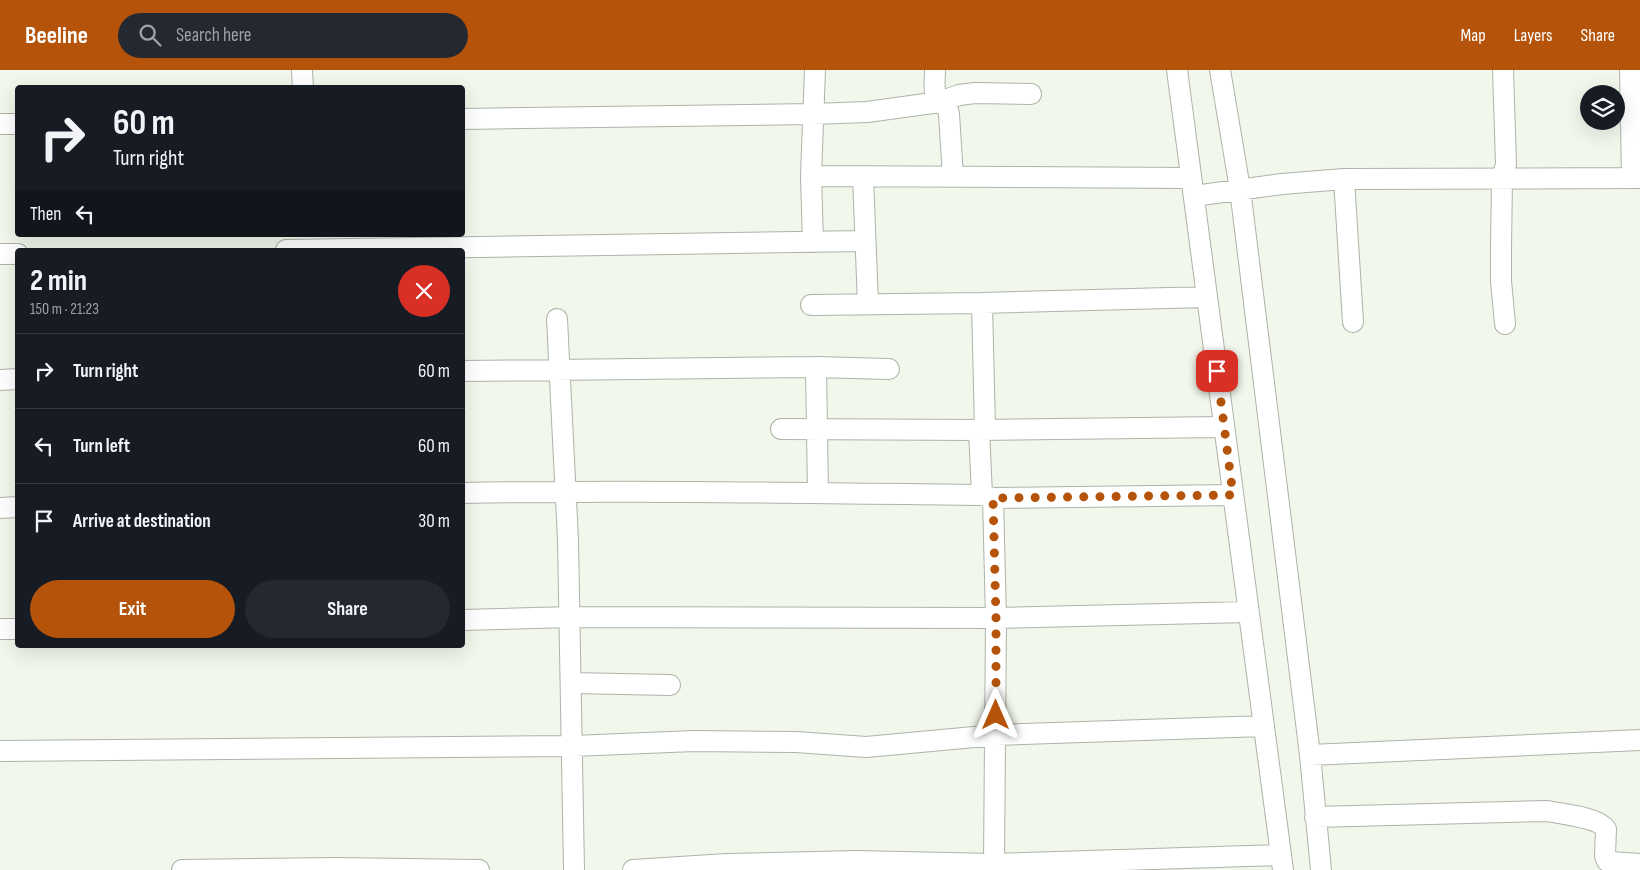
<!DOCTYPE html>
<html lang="en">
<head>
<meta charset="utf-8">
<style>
  :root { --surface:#171b24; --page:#242831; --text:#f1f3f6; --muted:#9ea1a6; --line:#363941; --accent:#b45309 }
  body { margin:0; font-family:"Sofia Sans Condensed",sans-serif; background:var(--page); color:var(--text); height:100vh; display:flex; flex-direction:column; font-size:19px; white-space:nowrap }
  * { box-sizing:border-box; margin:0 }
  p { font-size:16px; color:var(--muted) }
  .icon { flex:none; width:28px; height:28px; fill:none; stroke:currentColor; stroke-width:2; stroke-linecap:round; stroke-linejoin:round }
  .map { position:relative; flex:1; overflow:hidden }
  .panel { position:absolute; left:15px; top:178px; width:450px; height:400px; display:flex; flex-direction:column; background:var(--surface); border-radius:5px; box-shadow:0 5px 20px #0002 }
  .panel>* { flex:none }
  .hud { position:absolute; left:15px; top:15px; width:450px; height:152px; border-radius:5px; box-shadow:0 5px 20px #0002; background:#171b24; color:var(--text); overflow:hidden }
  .controls { position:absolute; left:1580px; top:15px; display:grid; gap:10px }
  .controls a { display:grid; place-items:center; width:45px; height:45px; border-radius:50%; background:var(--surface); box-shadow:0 5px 20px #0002; font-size:25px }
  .pin { position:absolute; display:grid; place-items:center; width:42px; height:42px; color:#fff; margin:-21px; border-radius:10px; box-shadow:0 2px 8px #0006 }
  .me { position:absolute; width:55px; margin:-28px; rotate:0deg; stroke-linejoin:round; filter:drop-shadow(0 0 4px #0008) }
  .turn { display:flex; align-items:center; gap:18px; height:105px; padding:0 15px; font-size:22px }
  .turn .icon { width:65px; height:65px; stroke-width:2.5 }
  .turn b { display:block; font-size:35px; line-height:42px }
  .then { display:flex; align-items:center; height:48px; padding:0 15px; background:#0003; gap:10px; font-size:19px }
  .round { display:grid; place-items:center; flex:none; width:52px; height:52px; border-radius:26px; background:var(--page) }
  .overview { display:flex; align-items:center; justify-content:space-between; height:85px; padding:0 15px }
  h1 { font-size:30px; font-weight:700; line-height:38px }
  .primary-button { display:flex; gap:10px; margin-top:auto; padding:10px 15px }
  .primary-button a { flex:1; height:58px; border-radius:30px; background:var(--accent); color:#fff; font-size:20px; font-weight:700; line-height:58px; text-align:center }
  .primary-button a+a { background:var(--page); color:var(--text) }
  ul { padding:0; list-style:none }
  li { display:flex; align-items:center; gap:15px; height:75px; padding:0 15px; border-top:1px solid var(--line) }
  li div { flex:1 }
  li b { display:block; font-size:19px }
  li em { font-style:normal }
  header { display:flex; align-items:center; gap:30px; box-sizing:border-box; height:70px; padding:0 25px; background:var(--accent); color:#fff }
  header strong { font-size:24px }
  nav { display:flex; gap:28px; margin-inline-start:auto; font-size:18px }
  .search { width:350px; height:45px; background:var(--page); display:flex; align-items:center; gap:12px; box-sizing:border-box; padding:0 18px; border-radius:28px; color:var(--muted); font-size:19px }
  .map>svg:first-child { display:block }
</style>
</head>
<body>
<header>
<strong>Beeline</strong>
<div class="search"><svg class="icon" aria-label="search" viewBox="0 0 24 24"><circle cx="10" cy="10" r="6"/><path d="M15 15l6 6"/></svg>Search here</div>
<nav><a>Map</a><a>Layers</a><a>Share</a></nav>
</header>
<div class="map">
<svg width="1640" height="800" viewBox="0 0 1640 800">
  <rect width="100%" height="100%" fill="#f2f7ec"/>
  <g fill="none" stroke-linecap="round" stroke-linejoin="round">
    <!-- street casing -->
    <g stroke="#aeb3a8" stroke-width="22">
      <path id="street" d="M302 0 303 18
        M935 0C935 9 933 21 937 29 941 36 947 33 949 44L953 107
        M1177 0 1283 800
        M1220 0 1240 119 1310 685 1321 800
        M1503 0 1506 94 1502 109 1501 178V211L1505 254
        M1630 0 1632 108
        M462 49 813 44 867 42 940 32 959 25 975 23 1031 24
        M0 54H18
        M811 106 1191 108
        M863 107 868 234
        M1344 109 1353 252
        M1194 126 1282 114 1344 109 1640 108
        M813 172 811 106 815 0
        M286 180 865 171
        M0 184H18
        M982 233 985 360
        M811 235 982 233 1207 227
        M557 249 568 470 574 800
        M816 297 818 423
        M462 301 816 297 889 299
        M0 310 18 309
        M781 359 979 360 1224 357
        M979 360 982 425
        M462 423C636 420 809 423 982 425L993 428 1233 425
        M993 428 996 548 994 794
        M0 438 18 437
        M462 550 570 547 996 548 1248 542
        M0 559H18
        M571 613 670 615
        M0 681 573 676 694 671 796 672 866 677 996 665 1263 656
        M1310 685 1640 670
        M1315 747 1547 741C1562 744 1598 747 1606 759L1605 786 1607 791 1611 792 1640 794
        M182 800 336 798 479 800
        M633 800 727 794 856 791 994 794 1281 785"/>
    </g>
    <!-- street -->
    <use href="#street" stroke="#fff" stroke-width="20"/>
  </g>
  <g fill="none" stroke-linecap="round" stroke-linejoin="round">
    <!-- route -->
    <path stroke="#b45309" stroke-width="9" stroke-dasharray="0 16.2" d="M996 645V548L993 428 1233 425 1217 301"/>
  </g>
</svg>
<div class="controls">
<a><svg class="icon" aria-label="layers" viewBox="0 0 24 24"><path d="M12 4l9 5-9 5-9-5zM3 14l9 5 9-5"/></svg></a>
</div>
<div class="pin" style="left:1217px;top:301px;background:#d93025"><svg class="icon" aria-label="arrive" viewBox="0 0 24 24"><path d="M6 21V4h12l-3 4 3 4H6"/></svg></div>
<svg class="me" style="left:996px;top:645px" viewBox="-20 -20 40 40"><path d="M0-17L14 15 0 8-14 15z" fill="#b45309" stroke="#fff" stroke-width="4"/></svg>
<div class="hud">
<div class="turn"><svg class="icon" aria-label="right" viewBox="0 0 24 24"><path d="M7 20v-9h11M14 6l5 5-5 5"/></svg><div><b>60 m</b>Turn right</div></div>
<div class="then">Then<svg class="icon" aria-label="left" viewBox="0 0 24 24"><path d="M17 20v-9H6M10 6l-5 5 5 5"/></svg></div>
</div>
<section class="panel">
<div class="overview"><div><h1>2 min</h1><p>150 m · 21:23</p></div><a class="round" style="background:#d93025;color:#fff"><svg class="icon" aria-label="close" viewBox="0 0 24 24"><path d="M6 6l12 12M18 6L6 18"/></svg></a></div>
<ul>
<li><svg class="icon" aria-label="right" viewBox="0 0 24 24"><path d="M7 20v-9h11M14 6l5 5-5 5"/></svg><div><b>Turn right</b></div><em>60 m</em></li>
<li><svg class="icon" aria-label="left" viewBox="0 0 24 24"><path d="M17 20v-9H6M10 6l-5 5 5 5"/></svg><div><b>Turn left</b></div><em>60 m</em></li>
<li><svg class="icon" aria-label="arrive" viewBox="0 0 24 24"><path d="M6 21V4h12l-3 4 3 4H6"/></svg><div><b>Arrive at destination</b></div><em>30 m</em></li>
</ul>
<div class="primary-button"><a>Exit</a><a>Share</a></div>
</section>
</div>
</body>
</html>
